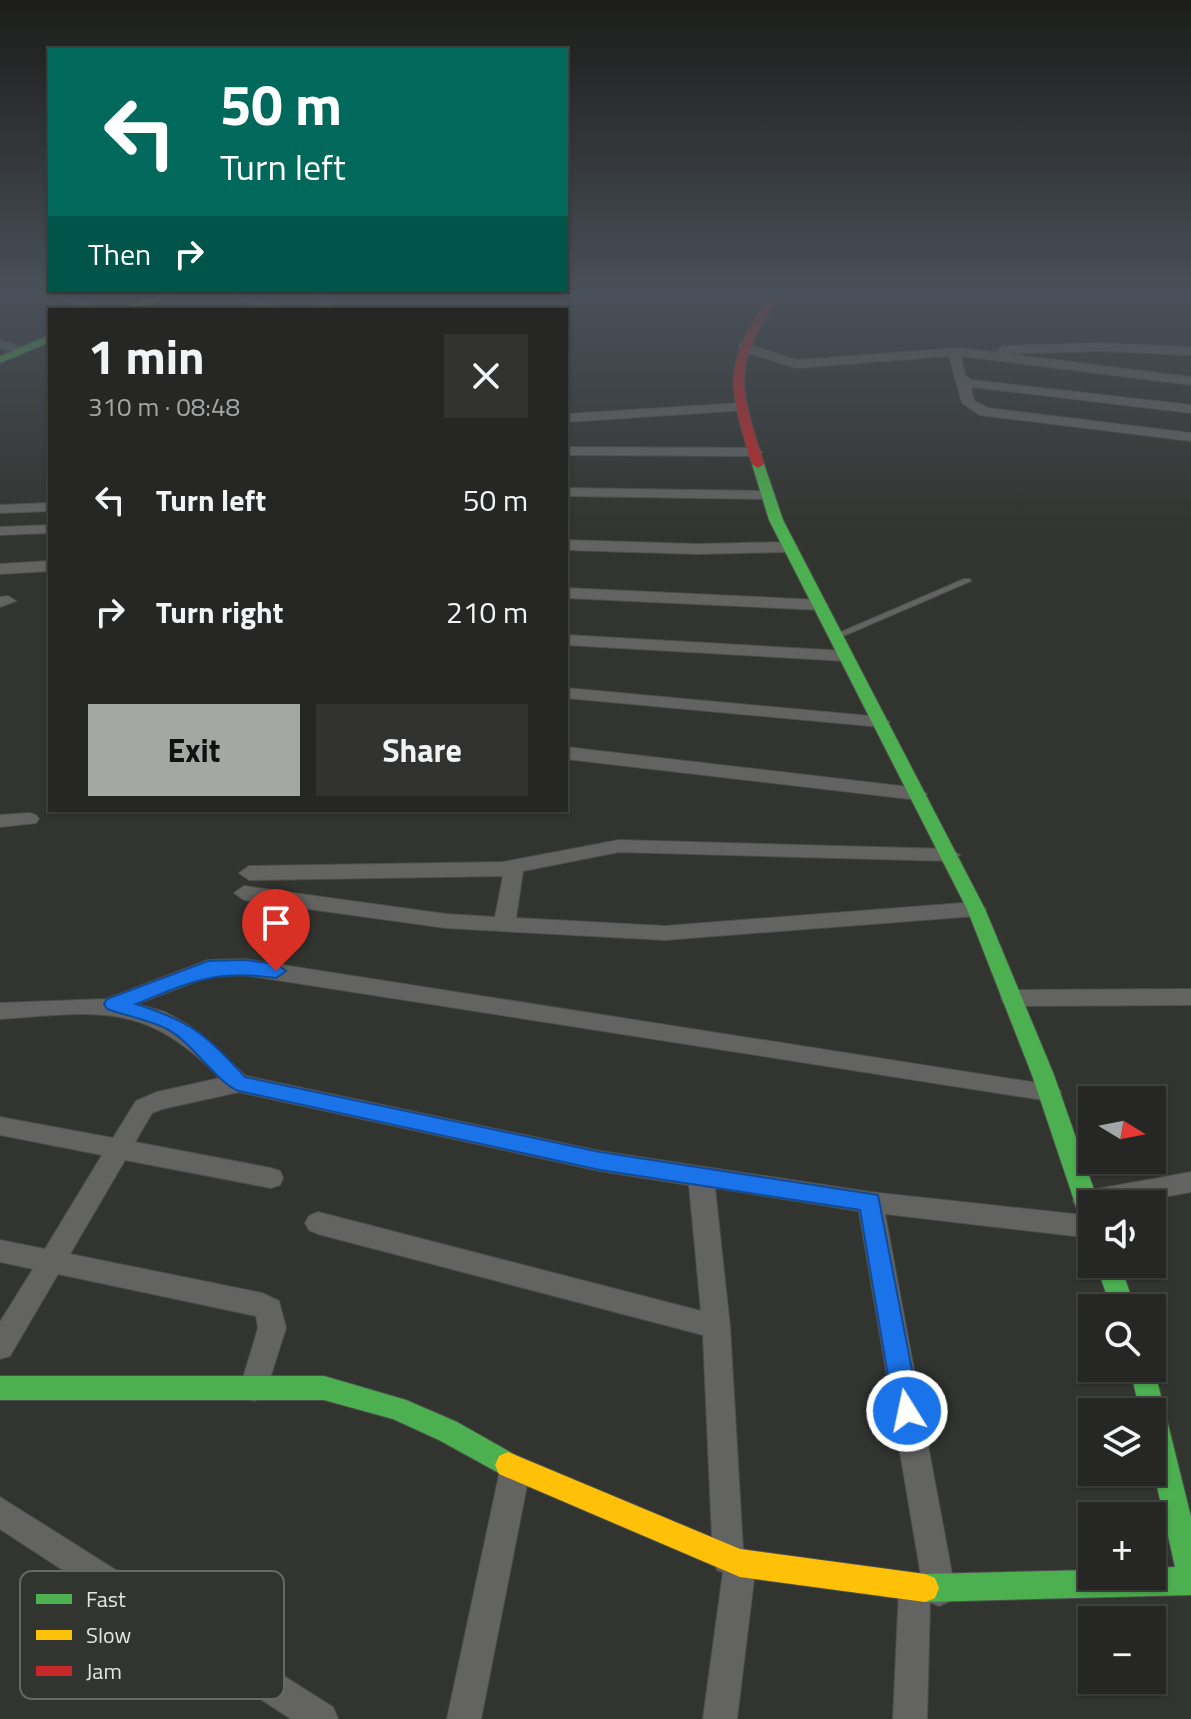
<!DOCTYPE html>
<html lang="en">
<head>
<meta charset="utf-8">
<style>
  :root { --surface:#262724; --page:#323331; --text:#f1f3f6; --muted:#a4a5a6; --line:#424441; --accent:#a5a7a3 }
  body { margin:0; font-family:"Titillium Web",sans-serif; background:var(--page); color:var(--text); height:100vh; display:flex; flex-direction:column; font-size:30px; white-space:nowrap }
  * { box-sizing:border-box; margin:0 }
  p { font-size:26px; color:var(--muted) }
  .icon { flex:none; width:44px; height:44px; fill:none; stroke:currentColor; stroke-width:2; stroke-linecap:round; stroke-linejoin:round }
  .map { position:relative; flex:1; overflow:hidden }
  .drawer { position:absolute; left:48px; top:308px; width:520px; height:504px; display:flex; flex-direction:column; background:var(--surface); border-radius:0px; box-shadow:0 2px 6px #0004,0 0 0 2px var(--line) }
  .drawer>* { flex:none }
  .banner { position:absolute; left:48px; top:48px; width:520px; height:244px; border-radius:0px; box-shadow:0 2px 6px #0004,0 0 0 2px var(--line); background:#00695c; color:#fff; overflow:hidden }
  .needle { width:52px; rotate:100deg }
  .controls { position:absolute; left:1078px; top:1086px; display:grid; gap:16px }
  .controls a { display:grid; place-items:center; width:88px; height:88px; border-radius:0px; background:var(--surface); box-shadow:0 2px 6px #0004,0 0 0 2px var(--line); font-size:40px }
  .pin { position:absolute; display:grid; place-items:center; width:68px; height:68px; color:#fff; margin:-82px -34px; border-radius:50% 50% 50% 0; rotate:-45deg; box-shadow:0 0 8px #0007 }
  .pin .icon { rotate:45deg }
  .me { position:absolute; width:88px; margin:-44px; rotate:350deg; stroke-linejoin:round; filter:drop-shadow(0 0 6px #0008) }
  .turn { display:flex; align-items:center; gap:28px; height:168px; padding:0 40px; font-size:36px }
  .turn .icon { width:104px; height:104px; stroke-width:2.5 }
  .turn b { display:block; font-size:56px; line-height:68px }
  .then { display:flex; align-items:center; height:76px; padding:0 40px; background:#0003; gap:16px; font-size:30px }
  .round { display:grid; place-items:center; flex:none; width:84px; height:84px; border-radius:0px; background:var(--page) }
  .summary { display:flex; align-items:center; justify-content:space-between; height:136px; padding:0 40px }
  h1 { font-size:48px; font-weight:700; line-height:60px }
  .action { display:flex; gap:16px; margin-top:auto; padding:16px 40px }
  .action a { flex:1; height:92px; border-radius:0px; background:var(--accent); color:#111; font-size:32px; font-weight:700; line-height:92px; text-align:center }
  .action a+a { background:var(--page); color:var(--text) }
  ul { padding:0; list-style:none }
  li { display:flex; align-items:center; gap:24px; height:112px; padding:0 40px }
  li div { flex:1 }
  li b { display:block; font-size:30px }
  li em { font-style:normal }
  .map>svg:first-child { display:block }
</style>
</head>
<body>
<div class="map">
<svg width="1191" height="1719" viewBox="0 0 1191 1719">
  <rect width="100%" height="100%" fill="#323430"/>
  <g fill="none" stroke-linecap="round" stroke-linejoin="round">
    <!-- lane casing -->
    <g stroke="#4e4f4d" stroke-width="2">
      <path id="lane" d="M964 579H970L971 581 841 637H838L834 635Z"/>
    </g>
    <!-- street casing -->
    <g stroke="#4e4f4d" stroke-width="2">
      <path id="street" d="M44 292H60L106 310H89Z
        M222 292H238L284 310H267Z
        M307 292H325L340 298 325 310H312L325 299Z
        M0 340 25 348 27 351 21 355 0 348Z
        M743 343 797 360 960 348 1191 377V385L961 356 965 375 971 380 1191 405V413L971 387 974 401 988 408 1191 433V441L980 415 962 403 949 356 796 368 739 350V344Z
        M1100 343 1191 347V355L1100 351 1003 354 997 350 1003 346Z
        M741 403 746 404V410L566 422V414Z
        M566 447 755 448 762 452 755 456 566 455Z
        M566 488 768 491 775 495 768 499 566 496Z
        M50 503V511L0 513V505Z
        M50 525V533L0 535V527Z
        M566 540 697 544 790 542 798 547 790 552 697 554 566 550Z
        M50 561V571L0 574V564Z
        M566 588 820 600 828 605 820 610 566 598Z
        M0 597 8 596 16 601 0 607Z
        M566 635 846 651 854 656 846 661 566 645Z
        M566 688 881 717 890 722 881 727 566 698Z
        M566 747 918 788 927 794 918 800 566 759Z
        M29 813 36 815 39 819 36 823 0 827V815Z
        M619 840 950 849 960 855 950 861 619 852 523 871 516 918 665 926 976 902 986 909 976 916 665 940 446 928 244 900 234 893 244 886 446 914 495 917 503 876 249 880 239 873 249 866 503 862Z
        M245 959 1057 1086 1061 1092 1057 1098 1049 1101 245 975 210 976 137 1004 165 1012 190 1026 246 1076 600 1151 870 1192 1092 1216V1238L885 1214 955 1590 950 1601 939 1606 930 1602 927 1719H893L899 1589 904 1578 915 1573 921 1576 859 1211 715 1188 730 1327 743 1549 751 1552 756 1563 737 1719H703L723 1572 717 1570 713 1559 703 1335 318 1234 309 1230 305 1223 309 1216 318 1212 701 1311 689 1185 600 1171 239 1092 162 1109 152 1113 135 1142 271 1168 280 1171 283 1178 280 1185 271 1188 125 1160 70 1254 262 1293 279 1301 286 1328 264 1397 254 1401 244 1397 240 1388 258 1328 256 1316 58 1274 10 1356 0 1359V1322L33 1269 0 1262V1240L45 1249 102 1155 0 1135V1117L113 1138 136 1101 157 1092 220 1078C144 1001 101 1012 0 1019V1003L106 999 208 960Z
        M1191 989V1005L1012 1006 1004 1004 1001 998 1004 992 1012 990Z
        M1191 1172V1192L1126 1204H1092V1210L1077 1208 1073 1201 1077 1194 1086 1191Z
        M515 1456 525 1460 530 1470 481 1719H447L500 1470 505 1460Z
        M0 1497 333 1707 338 1719H291L0 1529Z"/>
    </g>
    <!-- fast casing -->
    <g stroke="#4e4f4d" stroke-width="2">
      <path id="fast" d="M167 292H183L133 310H118Z
        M50 335V342L0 363V356Z
        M754 461 764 464 783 520 985 909 1054 1075 1099 1204H1092V1227L1084 1225 1080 1218 1032 1075 967 909 769 520 752 464Z
        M1096 1264H1120L1135 1308H1111Z
        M1152 1360 1191 1517V1595L925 1602 915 1598 911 1588 915 1578 925 1574 1092 1570V1576H1152V1568L1175 1567 1152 1464V1412H1140L1130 1368H1152Z
        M0 1376H324L406 1400 457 1422 517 1456 521 1465 517 1474 508 1478 439 1440 393 1419 324 1400H0Z"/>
    </g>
    <!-- slow casing -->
    <g stroke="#4e4f4d" stroke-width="2">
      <path id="slow" d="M508 1452 740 1549 925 1574 935 1578 939 1588 935 1598 925 1602 740 1577 499 1474 495 1465 499 1456Z"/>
    </g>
    <!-- jam casing -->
    <g stroke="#4e4f4d" stroke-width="2">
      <path id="jam" d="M773 292H783C731 366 738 381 764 464L758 468 752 464C727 383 722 364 773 292Z"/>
    </g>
    <!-- lane -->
    <use href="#lane" fill="#636462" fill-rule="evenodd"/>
    <!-- street -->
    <use href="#street" fill="#636462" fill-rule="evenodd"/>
    <!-- fast -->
    <use href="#fast" fill="#4caf50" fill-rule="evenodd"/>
    <!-- slow -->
    <use href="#slow" fill="#ffc107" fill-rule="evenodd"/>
    <!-- jam -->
    <use href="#jam" fill="#c62828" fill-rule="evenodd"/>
  </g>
  <!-- sky -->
  <linearGradient id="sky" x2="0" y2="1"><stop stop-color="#1c1d1a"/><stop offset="0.55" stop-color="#495059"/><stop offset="1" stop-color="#495059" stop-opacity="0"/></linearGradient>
  <rect width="1191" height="533" fill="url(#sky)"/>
  <!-- route -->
  <path fill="#1a73e8" stroke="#114b97" stroke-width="2" d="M245 960 276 964 286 971 276 978C215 969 191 982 136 1004 190 1021 207 1035 245 1077L600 1152 878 1195 920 1411 916 1419 907 1423 898 1419 894 1411 860 1210 600 1170 239 1091C219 1085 192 1042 167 1029 150 1020 126 1016 107 1009L104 1004 107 999 208 961Z"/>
  <!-- legend -->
  <rect x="20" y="1571" width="264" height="128" rx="12" fill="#32352f" stroke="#676a64" stroke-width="2"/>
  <rect x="36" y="1594" width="36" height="10" fill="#4caf50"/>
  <rect x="36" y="1630" width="36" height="10" fill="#ffc107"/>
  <rect x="36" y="1666" width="36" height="10" fill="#c62828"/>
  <g font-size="22" fill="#e3e5e1">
    <text x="86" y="1607">Fast</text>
    <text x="86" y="1643">Slow</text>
    <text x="86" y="1679">Jam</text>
  </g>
</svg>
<div class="controls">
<a><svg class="needle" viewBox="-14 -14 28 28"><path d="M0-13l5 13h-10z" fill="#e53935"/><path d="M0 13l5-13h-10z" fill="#a4a5a6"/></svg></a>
<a><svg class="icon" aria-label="sound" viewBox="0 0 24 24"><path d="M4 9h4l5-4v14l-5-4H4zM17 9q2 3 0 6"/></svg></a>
<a><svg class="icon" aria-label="search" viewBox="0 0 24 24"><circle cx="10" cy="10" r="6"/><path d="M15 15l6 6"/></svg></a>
<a><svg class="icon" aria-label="layers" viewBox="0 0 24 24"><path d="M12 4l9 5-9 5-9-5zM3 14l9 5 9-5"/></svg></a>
<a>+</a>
<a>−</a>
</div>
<div class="pin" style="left:276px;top:971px;background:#d93025"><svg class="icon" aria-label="arrive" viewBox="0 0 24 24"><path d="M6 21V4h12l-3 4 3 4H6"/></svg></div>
<svg class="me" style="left:907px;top:1411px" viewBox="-20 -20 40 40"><circle r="17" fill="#1a73e8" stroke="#fff" stroke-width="3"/><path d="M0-11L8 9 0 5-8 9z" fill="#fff"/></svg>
<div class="banner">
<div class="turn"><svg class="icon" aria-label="left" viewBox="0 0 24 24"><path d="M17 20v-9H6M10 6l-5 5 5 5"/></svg><div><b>50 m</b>Turn left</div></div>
<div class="then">Then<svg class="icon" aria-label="right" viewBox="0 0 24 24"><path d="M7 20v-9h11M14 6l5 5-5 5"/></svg></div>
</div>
<section class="drawer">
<div class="summary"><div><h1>1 min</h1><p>310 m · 08:48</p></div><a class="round"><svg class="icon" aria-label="close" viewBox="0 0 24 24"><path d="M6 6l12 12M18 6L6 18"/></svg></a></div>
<ul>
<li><svg class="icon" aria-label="left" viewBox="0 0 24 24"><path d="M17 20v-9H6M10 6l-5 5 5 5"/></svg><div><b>Turn left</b></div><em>50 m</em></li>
<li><svg class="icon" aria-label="right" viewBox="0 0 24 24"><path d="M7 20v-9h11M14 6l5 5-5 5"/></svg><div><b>Turn right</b></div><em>210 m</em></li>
</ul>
<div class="action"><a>Exit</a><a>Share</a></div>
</section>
</div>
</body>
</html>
